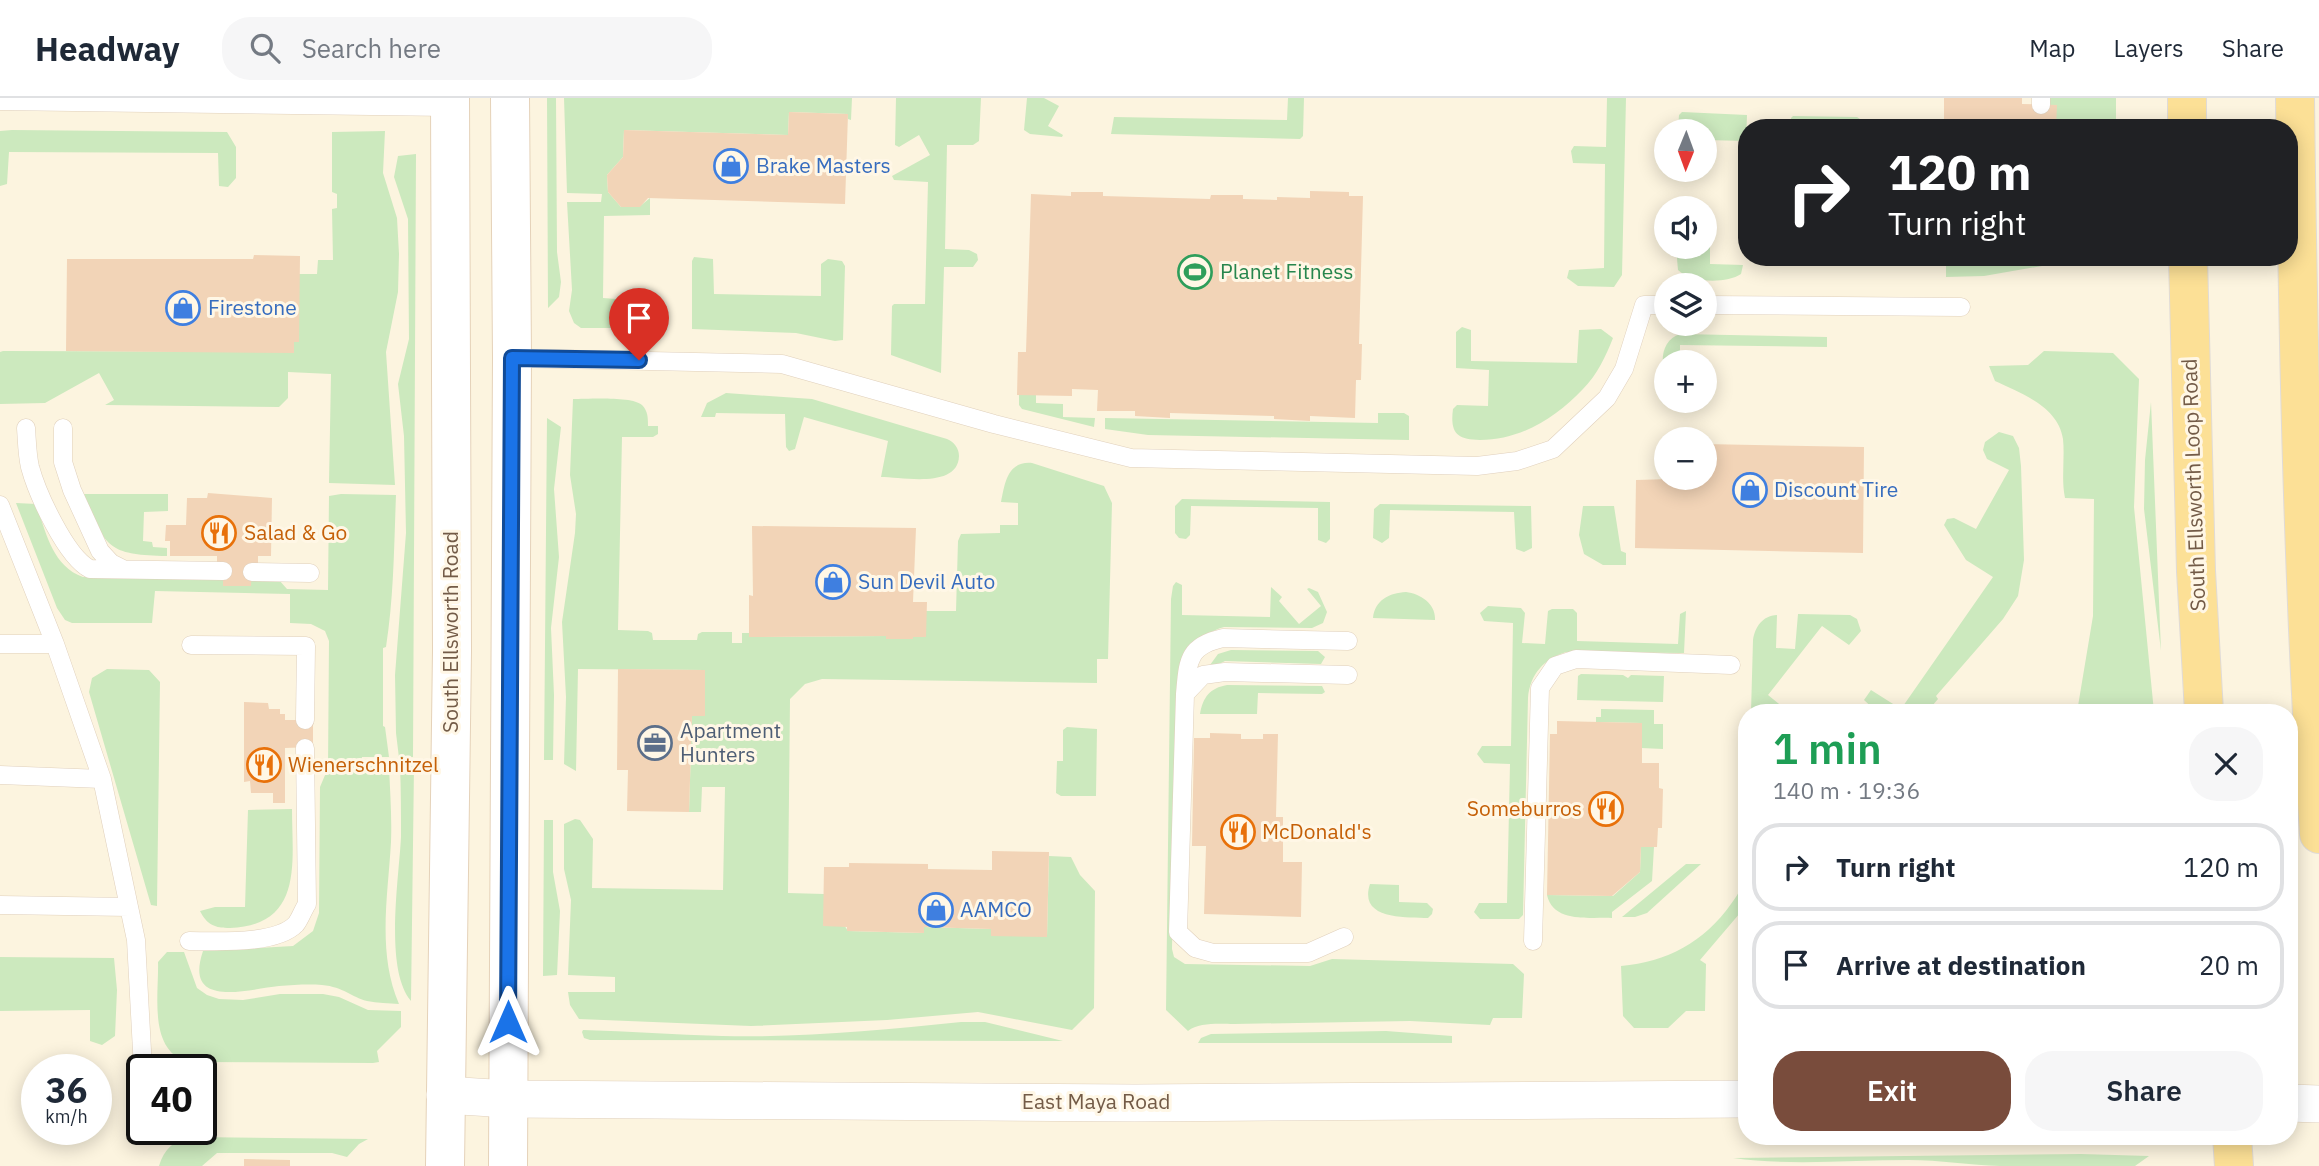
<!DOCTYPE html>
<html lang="en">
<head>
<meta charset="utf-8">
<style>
  :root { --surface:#fff; --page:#f6f6f7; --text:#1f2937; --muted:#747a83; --line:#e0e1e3; --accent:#794c3c }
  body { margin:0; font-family:"IBM Plex Sans",sans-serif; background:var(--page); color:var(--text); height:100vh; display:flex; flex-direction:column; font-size:26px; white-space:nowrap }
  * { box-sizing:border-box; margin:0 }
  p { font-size:23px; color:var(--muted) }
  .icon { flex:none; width:38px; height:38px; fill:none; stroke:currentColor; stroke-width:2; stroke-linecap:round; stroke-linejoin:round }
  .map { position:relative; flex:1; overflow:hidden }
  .sheet { position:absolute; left:1738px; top:606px; width:560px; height:441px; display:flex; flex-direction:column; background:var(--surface); border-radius:28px; box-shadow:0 4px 18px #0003 }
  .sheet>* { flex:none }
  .hud { position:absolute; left:1738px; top:21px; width:560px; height:147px; border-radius:28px; box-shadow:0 4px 18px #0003; background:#202124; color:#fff; overflow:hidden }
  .needle { width:46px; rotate:181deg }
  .fabs { position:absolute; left:1654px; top:21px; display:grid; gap:14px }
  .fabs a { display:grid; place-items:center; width:63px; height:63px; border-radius:50%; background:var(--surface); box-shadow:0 4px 18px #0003; font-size:35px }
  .speed { position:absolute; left:21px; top:956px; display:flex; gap:14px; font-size:35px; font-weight:700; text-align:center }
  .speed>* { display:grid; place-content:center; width:91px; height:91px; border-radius:50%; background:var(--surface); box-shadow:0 4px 18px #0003; line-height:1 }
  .speed small { font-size:18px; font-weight:400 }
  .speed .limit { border:4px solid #111; border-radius:10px; background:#fff; color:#111 }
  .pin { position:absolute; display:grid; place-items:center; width:60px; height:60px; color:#fff; margin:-72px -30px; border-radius:50% 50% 50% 0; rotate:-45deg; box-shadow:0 0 7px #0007 }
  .pin .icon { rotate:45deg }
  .me { position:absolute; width:77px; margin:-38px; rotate:0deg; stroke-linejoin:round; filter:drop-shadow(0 0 5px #0008) }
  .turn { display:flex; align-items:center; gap:24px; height:147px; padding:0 35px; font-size:32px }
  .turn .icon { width:91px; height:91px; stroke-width:2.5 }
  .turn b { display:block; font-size:49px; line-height:60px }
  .round { display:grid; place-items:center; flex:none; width:74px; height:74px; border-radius:28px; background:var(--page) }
  .head { display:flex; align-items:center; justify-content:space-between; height:119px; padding:0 35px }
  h1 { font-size:42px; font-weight:600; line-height:52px; color:#1e9e55 }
  .primary-button { display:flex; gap:14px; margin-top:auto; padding:14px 35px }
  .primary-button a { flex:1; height:80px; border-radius:28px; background:var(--accent); color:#fff; font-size:28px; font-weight:600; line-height:80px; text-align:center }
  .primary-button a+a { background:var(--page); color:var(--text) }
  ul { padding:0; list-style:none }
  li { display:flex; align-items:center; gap:21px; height:88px; margin:0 14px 10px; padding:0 21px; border:4px solid var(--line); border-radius:28px }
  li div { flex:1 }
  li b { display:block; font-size:26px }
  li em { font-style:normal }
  header { display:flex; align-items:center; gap:42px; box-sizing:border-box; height:98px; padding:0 35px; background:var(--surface); border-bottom:2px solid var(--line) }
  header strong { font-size:33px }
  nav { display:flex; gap:38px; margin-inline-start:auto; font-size:24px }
  .search { width:490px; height:63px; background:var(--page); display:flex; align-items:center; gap:18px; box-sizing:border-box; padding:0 24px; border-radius:28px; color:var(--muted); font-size:26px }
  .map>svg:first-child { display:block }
</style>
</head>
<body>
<header>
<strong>Headway</strong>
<div class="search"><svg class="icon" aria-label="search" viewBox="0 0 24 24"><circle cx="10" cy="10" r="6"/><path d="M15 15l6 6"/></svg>Search here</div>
<nav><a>Map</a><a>Layers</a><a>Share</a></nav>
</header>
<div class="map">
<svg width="2319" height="1068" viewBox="0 0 2319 1068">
  <rect width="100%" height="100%" fill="#fcf4df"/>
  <!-- green -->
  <path fill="#cce9be" d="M547 0H556L557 154 561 184 559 199 548 210Z
    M564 0H852L851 22 848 21V16L789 14 788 37 624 32 623 59 607 77 608 94 621 109H639L650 100V117L604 118 603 200 642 203 647 207 648 220H634L618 230H581L574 225 569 213 572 192 567 104H601L602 96 567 95Z
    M896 0H981L979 43 973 47H947L945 151 969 152 977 156 978 162 973 169H944L941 275 891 257 892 208 894 206H925L928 84 894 82 892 78 930 57 919 37 899 49 895 47Z
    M1027 0H1044L1059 8 1048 28 1063 37 1062 39 1030 36 1024 32Z
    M1288 0H1304L1303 38 1300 41 1111 36 1114 19 1287 22Z
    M1607 0H1626L1622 177 1614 189 1578 188 1567 180 1569 172 1604 170 1605 66 1573 65 1571 53 1574 48 1606 49Z
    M2048 0H2116V30H2048Z
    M1682 14 1747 17 1746 43 1705 42 1704 33H1678L1679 17Z
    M1793 18 1857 19 1860 21V30H1791V20Z
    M12 32 227 34 236 49V80L228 89 219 88 218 55 9 54 7 86 0 88V33Z
    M385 33 383 75 397 120 399 156 398 194 386 254 395 387 329 385 331 276 288 274V300L279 309 105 307 114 302 99 275 45 305 0 306V254L3 253 294 254V244L299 243V176H317L318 162H333L332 111 337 110V96L332 94V34Z
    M416 56 413 659 399 660 396 635 395 577 406 435 404 338 398 286 409 241 408 121 394 79 398 58Z
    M1705 131H1710V166L1743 167 1741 176C1726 186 1691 185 1678 172L1676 149H1704Z
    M694 159 713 161 714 196 821 198V166L828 161 842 163 845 168 843 242 835 243 796 235 692 231V163Z
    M1946 159H2094L1984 178 1946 179Z
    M1462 229 1471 232V263L1577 265 1579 232 1601 231 1613 240C1606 258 1597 277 1583 291 1556 320 1520 342 1480 342 1456 342 1450 334 1453 311L1457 307 1488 308 1489 272 1456 270V234Z
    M1680 236 1827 239V249L1680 247V264H1666V277C1659 262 1663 241 1680 236Z
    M2044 253 2113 255 2139 281 2134 409 2154 614H2077L2093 518 2094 401 2065 400C2061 381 2065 360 2063 341 2058 308 2020 295 1995 283L1989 268 2028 267Z
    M726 295 812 301 947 341C954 344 959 350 959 358 958 391 902 379 881 379L888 343 804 319 795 351 789 353 786 349 785 316 716 315 715 319H701L707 305Z
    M1019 297H1036V305L1063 306V319L1095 320 1094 329 1022 311 1019 307Z
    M573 301C588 301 632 298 642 307 648 313 648 320 648 328H658V336L653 339H622L618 532 648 533 652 535 653 542H697L698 536 702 534H732V545H742V535H749V539L886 538V541H912L913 539H926V513H956L958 443 961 436 1000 435V427H1018V405L1001 404C1005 385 1007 363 1032 365L1104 388 1112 405 1108 561H1097V585L822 581 805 586 790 601 788 795 824 796 848 833 923 835 924 829 991 831 1047 838 1049 758 1071 759 1080 777 1095 793 1094 910 1072 932 978 914 887 922 751 928 579 921 570 907 568 894H615V879L568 877 571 802 564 771V726L575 721 580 722 593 741 592 790 723 792 725 689H702L701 714H689L692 618H705V572L578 571 576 673 564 666 566 599 562 524 575 435 576 416 570 377Z
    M2151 304 2161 553 2144 411 2145 362Z
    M1378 315H1404L1409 318V342L1148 337 1105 331V320L1378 325Z
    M547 320 561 329 554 391 559 459 551 530 554 597 553 662H544Z
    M1999 334 2013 338 2019 350 2021 368 2024 462 2018 498 2003 521 1936 598 1938 601 1927 614H1877L1864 602 1871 592 1901 611 1993 479 1966 462 1944 427 1947 421 1954 420 1976 431 2009 372 1987 361 1983 352 1985 344Z
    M84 396H168V413L144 414 143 443 152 444 153 449 167 450V458C107 457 105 449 84 396Z
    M341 396 396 397C394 448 394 498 386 549L383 550V628L385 629 389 659H362L361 667 389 668C390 693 392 719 391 744 388 798 377 855 399 906 389 905 377 905 367 903 351 899 344 889 322 887 308 886 293 887 279 888 248 891 183 912 203 853L293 848 313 833 319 815 320 689 328 670 329 543 325 533 311 526 290 525V496L155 493 152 525H72L65 522 57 510 16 405 36 406C46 434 52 468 83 479L223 482 224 488H251V482H279L287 491 328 492 329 398Z
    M1182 401 1330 404V441L1326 445 1318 442V410L1191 408 1190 437 1186 441 1179 440 1175 435V408Z
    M1380 406 1531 408 1532 450 1524 454 1516 451 1514 414 1390 412 1389 440 1382 445 1373 440 1374 411Z
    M1583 408H1614L1621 453 1626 455V467H1603L1584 456 1579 437Z
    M1176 484 1182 487V517L1270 519 1271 489 1282 499 1279 503 1299 526 1321 508 1307 491 1309 490 1318 494 1327 514 1323 525 1312 530 1224 529C1197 537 1183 555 1177 582L1172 851 1174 859 1185 866 1310 868 1332 861 1513 866 1524 876 1522 920H1493L1490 927 1410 923 1234 926C1220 926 1199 924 1188 933L1166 912 1171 501 1173 488Z
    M1406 494C1421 496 1436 506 1435 522L1373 520C1375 502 1389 495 1406 494Z
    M1488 508 1521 510 1525 515 1522 545 1545 546 1548 513 1552 511H1573L1577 515V543L1678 546 1680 516 1686 513 1684 555 1566 554C1544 561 1530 576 1528 600L1523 817 1519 821H1480L1474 814 1479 805H1507L1510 666 1484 665 1477 656 1482 648H1511L1513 525 1484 523 1480 515Z
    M1798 516 1850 517 1857 521 1861 533 1849 547 1822 528 1768 597 1789 614H1751L1753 542C1755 529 1762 518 1777 517L1776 550 1795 551Z
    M1231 552 1318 553 1325 559 1321 566 1225 563 1213 569 1210 567 1218 556Z
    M107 571 149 572 160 584 157 808 151 807 89 594 92 580Z
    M1581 576 1623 577 1628 580 1631 577 1664 578 1663 604 1577 602 1578 578Z
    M1227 587 1322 588 1325 594 1322 596 1258 595 1257 616H1200C1203 599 1210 590 1227 587Z
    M1601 611 1654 612V626H1663V651L1641 650V625L1596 624V619H1601Z
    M1067 629 1097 631 1096 698H1061L1056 695 1057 663H1063V632Z
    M400 668H414L411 903C384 871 399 780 401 739 401 715 401 692 400 668Z
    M292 711C292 764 304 827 230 830 215 830 207 827 200 813L215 809H245L248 712Z
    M544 722H553V774L560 813 557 877 543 878Z
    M1641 749H1654L1652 783 1612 814V820C1589 819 1553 825 1547 797L1613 798 1640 774Z
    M1686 766H1701L1647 815 1635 819H1622Z
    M1746 772V808L1700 862 1706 866 1705 913H1686L1668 930H1634L1623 918 1621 868C1667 864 1704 844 1731 806 1739 795 1745 786 1746 772Z
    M1370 786 1399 787V804L1427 805 1433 811 1432 816 1428 820C1406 819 1358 822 1370 786Z
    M167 854H184L197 890 207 897 219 901 243 902 280 896H323L339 899 368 912 401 913V929L377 953 379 964 373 965 187 964C148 951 159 897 158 864Z
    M0 859 114 860 117 892 115 938 102 947 90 943V912L0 913Z
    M961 924H985L1063 943 590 942 584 940 582 934 583 932C629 933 675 937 722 938 802 940 881 932 961 924Z
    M1386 933 1452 938V945H1198L1201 940 1211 936Z
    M191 1039 368 1041 359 1046 347 1059 332 1055H217L202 1068H159C164 1051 174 1042 191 1039Z
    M2081 1056 2149 1058 2135 1068C2090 1068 2045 1068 2000 1068 1970 1067 1940 1062 1909 1062 1851 1062 1790 1068 1733 1060Z"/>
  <!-- building -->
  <path fill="#f2d4b7" d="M1944 0H2022V6L2057 7 2056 30H1949V27H1944Z
    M789 14 848 16 845 106 648 100 640 109H621L608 94 607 77 623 59 624 32 788 37Z
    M1310 93 1349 94V98H1363L1359 246H1362L1361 282H1356L1355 320 1310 318V323L1274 321V318L1170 315V320L1135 318V313H1097L1098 292 1072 291V298L1017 297 1018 254H1026L1031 96 1071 98V94H1103V98L1210 101 1211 97H1243V101L1277 102V99L1310 100Z
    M254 157 300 158 299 244H294V255L66 253 67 161H253Z
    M1704 346 1864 349 1863 455 1635 450 1636 382 1704 380Z
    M208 395 272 400 271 458H258V465H252L251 488H223V473L217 465V458H170V443H165L166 427H186L187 400H207Z
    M752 428 916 430 913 504H927L926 539H913V541H886V538L749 539V497L753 498Z
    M618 571 705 572V618H692L689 714 627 713 628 672H617Z
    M244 604 268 605 269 611H280V616H285V622H313V649L285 650V705H273V695H251L250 683 244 684Z
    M1557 623 1642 625V665H1659V690L1663 691 1662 730H1658L1657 749H1641L1640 774 1612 798 1547 797 1550 636H1557Z
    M1210 635 1241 636V641H1263V636H1278L1276 719H1283V764H1302L1301 819 1204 816 1206 748H1192L1194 640H1210Z
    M992 753 1049 754 1047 839 991 838V831L924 829V835L847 833V829L823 828 824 769H849V765L928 766V771L992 772Z
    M244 1061 290 1062V1068H244Z"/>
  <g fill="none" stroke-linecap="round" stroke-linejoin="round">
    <!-- lane casing -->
    <g stroke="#e0d0bc" stroke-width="19">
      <path id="lane" d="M0 3 450 9
        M2041 7V0
        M1704 207 1961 209
        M512 260 782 266 994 326 1131 360 1477 368 1517 363 1553 351 1607 300 1624 271 1644 207H1666
        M26 330C27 343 27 356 30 369 37 395 66 459 90 471L223 473
        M63 330V364L72 392 100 453 111 465 123 471
        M0 407 55 546 102 681 136 842 143 971
        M252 474 310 475
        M0 546H55
        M191 547 306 548 305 622
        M1185 596 1203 577 1225 574 1348 577
        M0 677 102 681
        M0 807 129 809
        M1344 839 1308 855H1213L1195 850 1178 834 1185 596C1188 564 1187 548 1223 540L1348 543
        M189 843C216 843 276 847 296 826 300 821 303 812 307 806L305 650
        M1533 843 1540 590 1555 568 1576 561 1731 567"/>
    </g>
    <!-- street casing -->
    <g stroke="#e0d0bc" stroke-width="38">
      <path id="street" d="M445 997 508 1001 1135 1005 1746 1001
        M2289 1005 2319 1006"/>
    </g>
    <!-- secondary casing -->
    <g stroke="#e5d2b9" stroke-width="40">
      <path id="secondary" d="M445 1068 452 553 450 0
        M508 1068 512 260 510 0"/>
    </g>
    <!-- primary casing -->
    <g stroke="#e0dbd7" stroke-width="40">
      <path id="primary" d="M2187 0V30
        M2295 0C2298 245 2303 491 2319 736
        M2188 159 2196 473 2204 614
        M2232 1038 2234 1068"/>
    </g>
    <!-- lane -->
    <use href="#lane" stroke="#fff" stroke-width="18"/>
    <!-- street -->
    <use href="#street" stroke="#fff" stroke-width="37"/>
    <!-- secondary -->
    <use href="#secondary" stroke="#fff" stroke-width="38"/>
    <!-- primary -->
    <use href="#primary" stroke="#fce096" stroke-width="38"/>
  </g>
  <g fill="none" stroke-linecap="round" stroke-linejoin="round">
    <!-- route casing -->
    <g stroke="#114b97" stroke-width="18">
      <path id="route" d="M508 924 512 260 639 262"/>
    </g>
    <!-- route -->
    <use href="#route" stroke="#1a73e8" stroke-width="12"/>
  </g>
  <!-- icons -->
  <defs>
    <g id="shop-ring" transform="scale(1.75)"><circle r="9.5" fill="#fff7e6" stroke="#3f7fe0" stroke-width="1.5"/><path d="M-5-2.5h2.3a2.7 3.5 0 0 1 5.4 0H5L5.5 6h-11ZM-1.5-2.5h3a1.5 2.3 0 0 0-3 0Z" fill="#3f7fe0"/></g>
    <g id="stadium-ring" transform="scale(1.75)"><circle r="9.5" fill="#fff7e6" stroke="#2e9e5b" stroke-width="1.5"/><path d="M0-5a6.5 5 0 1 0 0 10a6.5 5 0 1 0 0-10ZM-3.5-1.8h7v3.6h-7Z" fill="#2e9e5b"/></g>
    <g id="restaurant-ring" transform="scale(1.75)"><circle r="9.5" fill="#fff7e6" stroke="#e8710a" stroke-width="1.5"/><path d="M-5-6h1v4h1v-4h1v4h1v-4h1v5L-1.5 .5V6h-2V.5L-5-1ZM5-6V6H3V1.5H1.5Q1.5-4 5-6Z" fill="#e8710a"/></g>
    <g id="office-ring" transform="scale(1.75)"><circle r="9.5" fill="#fff7e6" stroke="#5c6f8a" stroke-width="1.5"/><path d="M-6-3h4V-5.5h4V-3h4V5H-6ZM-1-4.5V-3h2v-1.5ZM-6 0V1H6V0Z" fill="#5c6f8a"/></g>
  </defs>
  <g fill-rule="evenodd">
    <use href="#shop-ring" x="731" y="68"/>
    <use href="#stadium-ring" x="1195" y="174"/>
    <use href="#shop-ring" x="183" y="210"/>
    <use href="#shop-ring" x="1750" y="392"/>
    <use href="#restaurant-ring" x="219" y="435"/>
    <use href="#shop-ring" x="833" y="484"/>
    <use href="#office-ring" x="655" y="645"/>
    <use href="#restaurant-ring" x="264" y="667"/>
    <use href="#restaurant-ring" x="1606" y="711"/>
    <use href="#restaurant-ring" x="1238" y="734"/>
    <use href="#shop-ring" x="936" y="812"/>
  </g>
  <g text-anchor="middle" stroke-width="6" stroke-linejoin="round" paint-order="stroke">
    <!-- shop labels -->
    <g font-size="21" fill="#366cbe" stroke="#fff7e6" text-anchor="start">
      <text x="756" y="75">Brake Masters</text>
      <text x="208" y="217">Firestone</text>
      <text x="1774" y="399">Discount Tire</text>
      <text x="858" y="491">Sun Devil Auto</text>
      <text x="960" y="819">AAMCO</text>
    </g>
    <!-- leisure labels -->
    <g font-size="21" fill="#27864d" stroke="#fff7e6" text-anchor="start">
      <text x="1220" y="181">Planet Fitness</text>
    </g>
    <!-- street labels -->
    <g font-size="21" fill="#735b47" stroke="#fff7e6">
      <text transform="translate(2194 387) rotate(-92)" y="7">South Ellsworth Loop Road</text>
      <text transform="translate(451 534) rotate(-90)" y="7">South Ellsworth Road</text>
      <text x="1096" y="1011">East Maya Road</text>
    </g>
    <!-- food labels -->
    <g font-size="21" fill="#c56008" stroke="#fff7e6" text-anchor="start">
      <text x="244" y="442">Salad &amp; Go</text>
      <text x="288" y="674">Wienerschnitzel</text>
      <text x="1582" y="718" text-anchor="end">Someburros</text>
      <text x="1262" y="741">McDonald's</text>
    </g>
    <!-- service labels -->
    <g font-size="21" fill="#4e5e75" stroke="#fff7e6" text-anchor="start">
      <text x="680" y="640">Apartment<tspan x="680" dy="24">Hunters</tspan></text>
    </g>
  </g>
</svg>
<div class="fabs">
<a><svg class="needle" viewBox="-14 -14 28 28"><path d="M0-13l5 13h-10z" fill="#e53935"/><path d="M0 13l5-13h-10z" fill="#747a83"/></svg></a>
<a><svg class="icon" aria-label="sound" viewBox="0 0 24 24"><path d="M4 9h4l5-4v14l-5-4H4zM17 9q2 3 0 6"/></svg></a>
<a><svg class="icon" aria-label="layers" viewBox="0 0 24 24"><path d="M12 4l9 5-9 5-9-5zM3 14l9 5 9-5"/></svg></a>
<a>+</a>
<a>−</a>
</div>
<div class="speed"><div>36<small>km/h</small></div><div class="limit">40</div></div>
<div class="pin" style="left:639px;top:262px;background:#d93025"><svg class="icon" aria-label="arrive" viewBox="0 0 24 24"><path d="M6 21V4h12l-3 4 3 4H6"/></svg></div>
<svg class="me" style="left:508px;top:924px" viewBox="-20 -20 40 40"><path d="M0-17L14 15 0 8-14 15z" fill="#1a73e8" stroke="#fff" stroke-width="4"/></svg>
<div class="hud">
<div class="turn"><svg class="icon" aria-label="right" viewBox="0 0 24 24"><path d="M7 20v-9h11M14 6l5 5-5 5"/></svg><div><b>120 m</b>Turn right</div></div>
</div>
<section class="sheet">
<div class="head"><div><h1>1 min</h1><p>140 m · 19:36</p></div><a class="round"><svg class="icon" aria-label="close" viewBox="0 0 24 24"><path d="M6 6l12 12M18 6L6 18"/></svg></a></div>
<ul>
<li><svg class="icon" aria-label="right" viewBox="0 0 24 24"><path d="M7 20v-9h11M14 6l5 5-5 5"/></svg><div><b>Turn right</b></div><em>120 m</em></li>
<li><svg class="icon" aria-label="arrive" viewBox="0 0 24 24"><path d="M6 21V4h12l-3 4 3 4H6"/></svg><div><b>Arrive at destination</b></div><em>20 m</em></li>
</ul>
<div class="primary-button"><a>Exit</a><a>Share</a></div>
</section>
</div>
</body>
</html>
